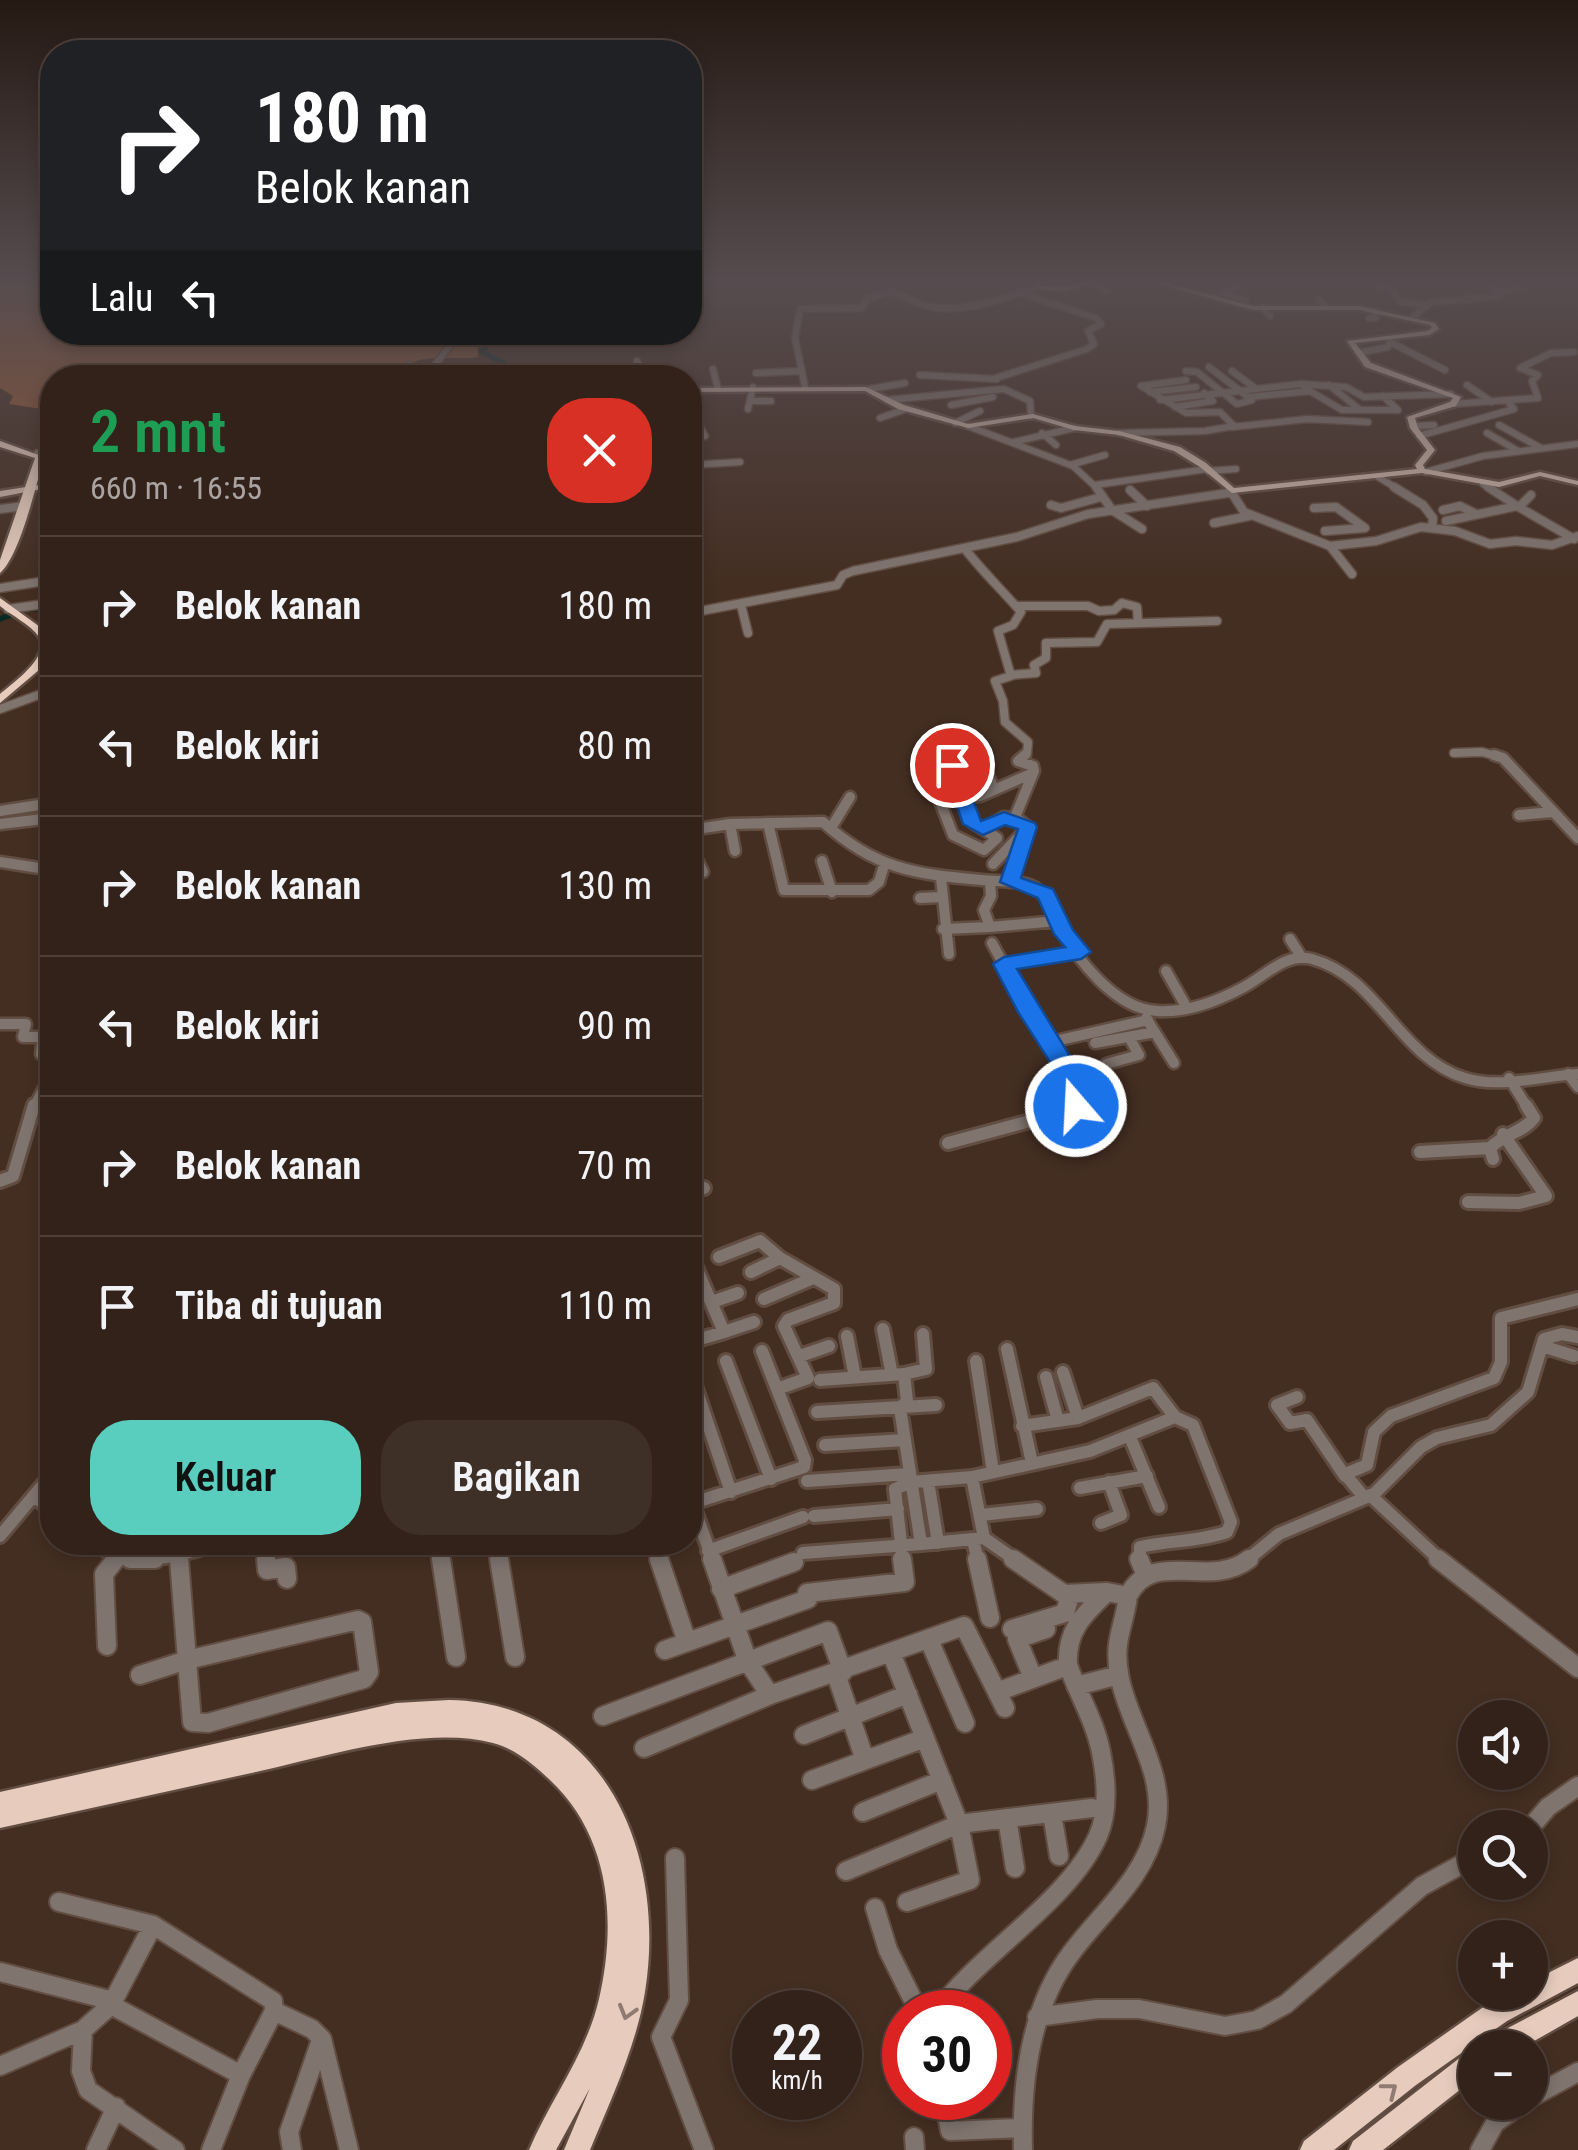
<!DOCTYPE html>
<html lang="id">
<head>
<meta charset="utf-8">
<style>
  :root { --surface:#33221a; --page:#3e2f27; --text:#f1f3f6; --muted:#a9a4a2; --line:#4e3f39; --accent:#59cebe }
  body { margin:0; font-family:"Roboto Condensed",sans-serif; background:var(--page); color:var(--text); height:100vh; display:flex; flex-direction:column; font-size:38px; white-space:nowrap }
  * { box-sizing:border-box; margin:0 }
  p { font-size:32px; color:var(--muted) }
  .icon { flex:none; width:55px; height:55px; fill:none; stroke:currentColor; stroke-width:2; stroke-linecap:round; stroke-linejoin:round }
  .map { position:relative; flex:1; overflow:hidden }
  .side { position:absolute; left:40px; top:365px; width:662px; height:1190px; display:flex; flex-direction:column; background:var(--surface); border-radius:40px; box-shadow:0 5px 15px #0003,0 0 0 2px var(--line) }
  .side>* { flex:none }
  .hud { position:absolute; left:40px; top:40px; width:662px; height:305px; border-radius:40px; box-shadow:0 5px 15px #0003,0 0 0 2px var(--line); background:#202124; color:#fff; overflow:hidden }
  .fabs { position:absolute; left:1458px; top:1700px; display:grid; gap:20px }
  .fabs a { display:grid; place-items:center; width:90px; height:90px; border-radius:50%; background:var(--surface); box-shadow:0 5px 15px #0003,0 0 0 2px var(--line); font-size:50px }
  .speed { position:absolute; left:732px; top:1990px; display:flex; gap:20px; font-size:50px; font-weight:700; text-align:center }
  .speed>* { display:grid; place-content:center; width:130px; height:130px; border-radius:50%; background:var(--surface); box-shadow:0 5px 15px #0003,0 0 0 2px var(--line); line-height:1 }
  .speed small { font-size:25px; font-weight:400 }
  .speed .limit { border:15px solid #d22; background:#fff; color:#111 }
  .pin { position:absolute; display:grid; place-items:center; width:85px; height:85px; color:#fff; margin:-42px; border:5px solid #fff; border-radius:50%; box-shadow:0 2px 10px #0007 }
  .me { position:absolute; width:110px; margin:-55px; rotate:341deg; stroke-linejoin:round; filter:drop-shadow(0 0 8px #0008) }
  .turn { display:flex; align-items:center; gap:35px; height:210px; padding:0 50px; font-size:45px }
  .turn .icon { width:130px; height:130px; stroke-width:2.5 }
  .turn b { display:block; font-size:70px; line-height:85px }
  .then { display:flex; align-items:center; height:95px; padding:0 50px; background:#0003; gap:20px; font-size:38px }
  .round { display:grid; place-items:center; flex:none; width:105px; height:105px; border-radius:40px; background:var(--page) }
  .head { display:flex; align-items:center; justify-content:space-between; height:170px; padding:0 50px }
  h1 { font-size:60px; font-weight:600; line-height:75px; color:#1e9e55 }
  .primary-button { display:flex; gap:20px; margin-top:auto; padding:20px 50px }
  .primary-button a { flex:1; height:115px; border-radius:40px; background:var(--accent); color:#111; font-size:40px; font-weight:600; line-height:115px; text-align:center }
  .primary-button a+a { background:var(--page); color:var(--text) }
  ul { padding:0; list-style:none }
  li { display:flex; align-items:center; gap:30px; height:140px; padding:0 50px; border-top:2px solid var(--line) }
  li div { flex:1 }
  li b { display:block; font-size:38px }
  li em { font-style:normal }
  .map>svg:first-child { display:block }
</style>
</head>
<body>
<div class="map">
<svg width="1578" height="2150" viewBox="0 0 1578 2150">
  <rect width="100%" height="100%" fill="#442e22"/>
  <!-- forest -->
  <path fill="#945733" d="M0 282H52V332L477 333 478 357C456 361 418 352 403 369H373L343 377 52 378V424L44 420 47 414 42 409 9 404 13 396 0 388Z"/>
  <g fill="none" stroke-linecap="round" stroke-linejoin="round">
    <!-- river -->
    <path fill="#092925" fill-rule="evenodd" d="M494 332H501L486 351 506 361 519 378H512L500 365 478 352Z
      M52 605V611L26 612 0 622V616L25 606Z"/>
    <!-- minor-far4 casing -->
    <g stroke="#624d42" stroke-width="9">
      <path id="minor-far4" d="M1367 282 1393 290 1400 301 1426 305
        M1095 283 1106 291
        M890 291C903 295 914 302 927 306 961 314 1004 299 1036 287
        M1498 291 1520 288
        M1223 293 1246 300
        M1214 297 1240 285 1229 282
        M1319 299 1326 308
        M1263 308 1270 316
        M1369 318H1376L1375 311
        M1412 318 1431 302 1500 296 1486 282
        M1358 353 1388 347 1390 342 1445 370
        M637 361 644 378
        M408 365 430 371
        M1209 367 1248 397 1310 391 1304 386
        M713 369 718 389
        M1186 371 1197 372 1237 404 1252 400
        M1232 371 1255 388
        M756 373 802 371
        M920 375 997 379
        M355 378 363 375
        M413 378 432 369 460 332
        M996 378 1087 349 1094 344 1088 331 1101 324 1096 318 1021 293
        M1329 385 1359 409
        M1467 385 1492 402
        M805 387 795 338 800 309 862 308 867 299 891 291 892 282
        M870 389 905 383
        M1310 391 1342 410H1398L1383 396
        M1150 392 1196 387
        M690 393 696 396
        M887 400 1004 389 1030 401 1031 416
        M1160 400 1301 384 1346 387 1364 397 1451 394
        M752 401H771
        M1453 404 1538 398 1532 381 1538 375 1520 368 1551 353 1574 352
        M951 405 993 397
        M1175 407 1213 401 1204 393
        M748 409 753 387
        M880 418 906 409
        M955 423 980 411
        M1499 425 1539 447
        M690 426 700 427 705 436 690 437
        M968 426 1073 466 1098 489
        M1413 426 1434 425
        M1232 427 1307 419 1368 422
        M1042 433 1056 445
        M1119 433 1205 431 1234 426 1220 412 1186 413 1141 386 1186 380
        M1487 433 1518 451
        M1419 436 1514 409 1509 403
        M1014 442 1074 428
        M37 453 52 455
        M690 454 691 465 740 462
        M1070 465 1105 455
        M1208 471 1236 469
        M1426 472 1483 456 1578 444
        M1378 477 1398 489
        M1483 484 1491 489
        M1095 485 1207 469"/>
    </g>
    <!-- minor-far3 casing -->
    <g stroke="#624d42" stroke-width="11">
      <path id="minor-far3" d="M1096 487 1112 510 1142 529
        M1394 487 1423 505 1433 518 1432 528
        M1130 490 1147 506
        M1230 490 1244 512 1330 546 1376 541 1421 527 1455 531 1490 544 1516 541 1552 545 1578 536
        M1051 505 1061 508 1101 497
        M1517 506 1574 539
        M1519 507 1531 495
        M1314 508 1336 507 1365 528 1325 531
        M0 509 25 506
        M1443 510 1460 506 1476 514
        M1446 521 1517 506 1488 487
        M1214 523 1249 516
        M1330 546 1352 574
        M965 549C983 572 1002 590 1021 612L1013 625 998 631 1011 676 995 681 1003 701 1005 722 1028 742 1027 754 1022 758
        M0 588 52 580
        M741 605 748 633
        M1016 606H1088L1099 611 1114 610 1122 603 1137 607 1138 623
        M8 609 52 603
        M690 613 837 585 843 575 853 571 1017 537 1088 514 1228 493
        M1011 675 1036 673 1034 665 1046 658V643L1097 642 1107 624 1217 621
        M0 709 52 690
        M1454 753 1482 752 1503 758"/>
    </g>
    <!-- minor-far2 casing -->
    <g stroke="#624d42" stroke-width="15">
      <path id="minor-far2" d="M1025 755 1018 761 1033 766 1034 771 1015 817 1028 827
        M1494 755 1503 758 1578 838
        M983 764 994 789
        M928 768 939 799 980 796 1033 773
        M690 779 695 784
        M939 799 953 835 984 850 997 838 972 822 951 765
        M0 811 52 803
        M1519 815 1553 812
        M768 823 784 890H869L879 882 885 862
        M0 824 52 818
        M730 824 735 851
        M831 828 850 797
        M983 829 1004 817 1015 819
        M690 830 730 824 823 822C875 869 914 874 982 880 997 882 1021 880 1034 887 1048 895 1051 912 1058 925 1077 959 1115 1009 1157 1011 1187 1013 1218 1001 1244 987 1265 976 1286 952 1312 959 1379 977 1399 1058 1465 1078 1499 1089 1543 1076 1578 1074
        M690 845 703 872
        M822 861 832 892
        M0 862 52 870
        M993 864 1028 827 1010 882
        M941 878 949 954
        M920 898 941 897
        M990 927 1057 921
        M943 929 990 927 984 910 991 896 990 882
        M1290 939 1302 958
        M992 943 1029 1012 1051 1042
        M1004 964 1081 952
        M1166 971 1187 1008
        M1146 1018 1174 1063
        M0 1024H26L23 1037H43L41 1054 52 1056
        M1095 1043 1155 1032
        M1106 1064 1139 1055 1129 1037
        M1568 1074 1578 1087
        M1509 1078 1527 1107
        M34 1107 52 1073
        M1075 1107 1071 1079 1051 1042 1148 1020"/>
    </g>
    <!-- minor-far1 casing -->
    <g stroke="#624d42" stroke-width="18">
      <path id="minor-far1" d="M948 1143 1075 1109 1074 1105
        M1420 1152 1490 1148
        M1493 1159 1490 1148C1503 1134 1524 1132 1534 1118L1526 1105
        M0 1181 13 1176 34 1105
        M690 1190 704 1188
        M1468 1202 1519 1203 1546 1196 1503 1134
        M751 1272 780 1258
        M764 1299 811 1279
        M712 1302 738 1293
        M883 1329 892 1375
        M724 1332 754 1322
        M847 1336 855 1377
        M690 1342 724 1332 692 1258
        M1542 1346 1574 1356
        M1007 1349 1032 1463
        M762 1351 777 1389
        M800 1356 829 1346
        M726 1361 771 1479
        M976 1361 993 1472
        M691 1374 731 1492
        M904 1374 926 1369 923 1334
        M1046 1377 1058 1421
        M820 1380 904 1374 907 1401 900 1408 921 1544 984 1538 1017 1561
        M1297 1397 1277 1405 1290 1423 1307 1420 1345 1476
        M817 1412 936 1405
        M1022 1426 1078 1418 1063 1372
        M1130 1437 1159 1507
        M825 1445 904 1440
        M807 1481 908 1474
        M928 1481 938 1543
        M1080 1488 1147 1476
        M1370 1495 1441 1561
        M1363 1496 1345 1474 1367 1465 1374 1432 1391 1416 1494 1378 1501 1362V1318L1578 1299
        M35 1497 52 1510
        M690 1504 804 1467 805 1460 777 1389 808 1378 784 1326 788 1320 834 1303V1289L780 1258 760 1241 719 1257
        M693 1505 713 1561
        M981 1515 1037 1509
        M814 1516 898 1509
        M1101 1523 1121 1515 1109 1482
        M0 1536 52 1474
        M984 1538 972 1477 1090 1451 1175 1417 1153 1388 1078 1418
        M973 1540 978 1561
        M92 1542C133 1572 179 1555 224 1542
        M264 1542 266 1561
        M439 1542 442 1561
        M496 1542 499 1561
        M654 1542 660 1561
        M708 1551 803 1517
        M803 1553 921 1544
        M179 1555V1561
        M114 1561 116 1558
        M903 1561 895 1489 911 1482 972 1477
        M1140 1561V1547C1170 1540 1198 1542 1227 1532L1231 1522 1193 1425 1175 1417
        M1246 1561 1279 1534 1374 1494 1421 1447 1437 1438 1491 1425 1528 1392 1544 1339 1562 1334 1578 1337"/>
    </g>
    <!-- minor casing -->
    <g stroke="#624d42" stroke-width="22">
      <path id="minor" d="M130 1559H155
        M179 1559 187 1660
        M266 1559 267 1570 286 1567 287 1579
        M441 1559 456 1657
        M499 1559 515 1657
        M659 1559 687 1642
        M712 1559 748 1662 770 1695 964 1626 1005 1708
        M977 1559 990 1618
        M1013 1559 1064 1594 1107 1592 1128 1596C1153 1547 1209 1590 1249 1559
        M1139 1559 1145 1573
        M1438 1559 1578 1668
        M721 1589 794 1562
        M807 1593 905 1582 902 1559
        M358 1620 362 1622 369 1672 364 1679 208 1723 192 1722 187 1660Z
        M1012 1629 1065 1613 1070 1595
        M929 1640 965 1723
        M107 1646 104 1574 116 1559
        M665 1650 808 1599
        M892 1655 959 1824 970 1880 907 1902
        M836 1674 865 1760
        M140 1675 187 1660
        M1033 1678 1017 1639 1046 1629
        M1076 1686 1119 1675
        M997 1692 1059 1669
        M603 1716 828 1631 843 1672
        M804 1735 908 1694
        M644 1748 770 1695
        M812 1780 925 1738
        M863 1812 942 1780
        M1052 1813 1059 1856
        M1007 1818 1015 1868
        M1530 1828 1548 1807 1578 1786
        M675 1858 679 2000 661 2037 704 2150
        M846 1871 959 1824 1092 1808
        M59 1902 153 1925
        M875 1908 888 1950 919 2012
        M0 1972 113 2001
        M111 2005 241 2075
        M937 2012C981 1952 1069 1901 1098 1836 1109 1811 1106 1777 1101 1752 1095 1721 1078 1694 1068 1665 1066 1632 1082 1616 1104 1595
        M1037 2017 1097 2009H1139L1225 2026 1257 2020 1286 2004 1422 1886 1475 1857
        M83 2030 81 2071 88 2090 175 2150
        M0 2066 83 2030 111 2005 153 1925 273 2001 274 2011 312 2029 322 2039 349 2150
        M944 2098 950 2131 1021 2128
        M1530 2098 1578 2072
        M914 2137 915 2150
        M96 2150 116 2107
        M211 2150 241 2075 274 2011
        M292 2150 289 2132 321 2040
        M1023 2150C1021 2083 1030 2007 1072 1952 1101 1913 1146 1877 1156 1826 1167 1774 1130 1727 1120 1679 1112 1641 1124 1628 1128 1596
        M1480 2150 1495 2123 1524 2102"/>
    </g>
    <!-- major casing -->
    <g stroke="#624d42" stroke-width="5">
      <path id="major" d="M1034 282H1040V285L1063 287 1090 282H1101L1063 291 1034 288Z
        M1152 282H1161L1253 306H1359L1435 323 1439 329 1429 335 1355 343 1371 363 1461 397 1456 406 1415 418 1418 428 1435 450 1423 465 1425 469 1499 482 1540 472 1578 481V485L1540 476 1499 487 1422 473 1232 493 1200 467 1174 451 1119 435 1074 430 1033 418 968 428 898 409 865 391 690 392V388L866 387 904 405 968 424 1033 414 1075 426 1119 431 1180 447 1206 463 1234 488 1417 469 1415 465 1427 450 1410 428 1407 417 1450 402 1453 398 1365 367 1347 341 1427 331 1432 328 1430 325 1359 310H1253Z
        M52 483V487L0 497V491Z"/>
    </g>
    <!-- highway casing -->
    <g stroke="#624d42" stroke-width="5">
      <path id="highway" d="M0 441 44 457C36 485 20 556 0 573V560L35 458 0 447Z
        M0 598 47 632 52 643 46 664 0 703V694C13 683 51 656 39 637 31 625 11 615 0 606Z
        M449 1700C606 1703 667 1856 645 1992 636 2047 611 2099 590 2150H564L590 2088 556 2150H529C551 2098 586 2055 599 1999 617 1921 610 1836 550 1780 534 1765 514 1748 493 1743 425 1725 328 1756 260 1771 174 1790 87 1809 0 1828V1792L396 1703Z
        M1578 1958V1983L1507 2021 1416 2085 1334 2150H1300L1304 2141 1398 2067 1489 2003 1510 1992H1530V1982Z
        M1578 1991V2016L1522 2048H1484L1487 2039Z
        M1475 2050V2078L1383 2150H1349L1353 2141 1466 2053Z"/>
    </g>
    <!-- minor-far4 -->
    <use href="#minor-far4" stroke="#7f746e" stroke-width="6"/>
    <!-- minor-far3 -->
    <use href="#minor-far3" stroke="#7f746e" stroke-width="8"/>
    <!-- minor-far2 -->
    <use href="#minor-far2" stroke="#7f746e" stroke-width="10"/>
    <!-- minor-far1 -->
    <use href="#minor-far1" stroke="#7f746e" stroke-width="12"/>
    <!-- minor -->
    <use href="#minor" stroke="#7f746e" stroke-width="18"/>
    <!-- major -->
    <use href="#major" fill="#cab3a6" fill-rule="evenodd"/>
    <!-- highway -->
    <use href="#highway" fill="#e7ccbd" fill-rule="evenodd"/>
  </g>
  <!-- one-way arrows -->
  <defs><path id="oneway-chevron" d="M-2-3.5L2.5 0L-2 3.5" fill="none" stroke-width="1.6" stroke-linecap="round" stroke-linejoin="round" transform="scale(2.5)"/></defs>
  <g stroke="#8f7b71">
    <use href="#oneway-chevron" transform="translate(627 2012) rotate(106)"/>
    <use href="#oneway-chevron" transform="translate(1390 2090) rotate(-38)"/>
  </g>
  <!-- sky -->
  <linearGradient id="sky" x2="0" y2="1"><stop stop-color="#251913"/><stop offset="0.48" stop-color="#564c4f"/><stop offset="1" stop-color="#564c4f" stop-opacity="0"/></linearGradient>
  <rect width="1578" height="583" fill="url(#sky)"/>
  <!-- route -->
  <path fill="#1a73e8" stroke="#114b97" stroke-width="2.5" d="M952 760 960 765 981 821 1004 812 1035 823 1037 827 1021 878 1053 889 1073 930 1091 952 1081 959 1017 969 1076 1066 1088 1106 1084 1112H1068L1054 1068 1018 1012 993 964 1004 957 1065 947 1054 934 1038 898 1000 882 1018 829 1005 825 983 835 963 824 943 765Z"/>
</svg>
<div class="fabs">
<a><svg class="icon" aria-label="sound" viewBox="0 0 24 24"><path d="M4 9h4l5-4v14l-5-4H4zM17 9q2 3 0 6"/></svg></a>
<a><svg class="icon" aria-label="search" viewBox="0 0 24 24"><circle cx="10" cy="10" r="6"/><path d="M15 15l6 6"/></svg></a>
<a>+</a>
<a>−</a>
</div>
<div class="speed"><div>22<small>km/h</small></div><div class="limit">30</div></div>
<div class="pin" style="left:952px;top:765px;background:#d93025"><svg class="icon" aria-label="arrive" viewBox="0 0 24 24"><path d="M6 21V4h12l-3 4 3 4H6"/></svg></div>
<svg class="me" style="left:1076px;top:1106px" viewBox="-20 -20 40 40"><circle r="17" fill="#1a73e8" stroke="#fff" stroke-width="3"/><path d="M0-11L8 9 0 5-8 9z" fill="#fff"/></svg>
<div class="hud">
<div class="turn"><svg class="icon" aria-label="right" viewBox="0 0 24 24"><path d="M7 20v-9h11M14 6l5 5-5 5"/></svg><div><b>180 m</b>Belok kanan</div></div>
<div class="then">Lalu<svg class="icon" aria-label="left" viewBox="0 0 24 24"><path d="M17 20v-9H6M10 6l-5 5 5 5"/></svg></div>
</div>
<section class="side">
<div class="head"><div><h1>2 mnt</h1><p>660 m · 16:55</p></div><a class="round" style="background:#d93025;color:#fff"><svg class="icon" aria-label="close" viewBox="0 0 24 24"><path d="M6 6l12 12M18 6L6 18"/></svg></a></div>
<ul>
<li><svg class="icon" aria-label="right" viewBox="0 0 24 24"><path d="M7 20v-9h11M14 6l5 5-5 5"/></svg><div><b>Belok kanan</b></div><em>180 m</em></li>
<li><svg class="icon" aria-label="left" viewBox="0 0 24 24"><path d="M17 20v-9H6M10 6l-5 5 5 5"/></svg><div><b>Belok kiri</b></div><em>80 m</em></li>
<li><svg class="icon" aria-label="right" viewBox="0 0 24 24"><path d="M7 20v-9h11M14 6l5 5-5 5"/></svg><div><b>Belok kanan</b></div><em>130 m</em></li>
<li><svg class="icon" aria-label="left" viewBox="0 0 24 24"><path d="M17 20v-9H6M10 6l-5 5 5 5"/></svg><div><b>Belok kiri</b></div><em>90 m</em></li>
<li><svg class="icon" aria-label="right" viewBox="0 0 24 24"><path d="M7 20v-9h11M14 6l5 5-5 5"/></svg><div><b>Belok kanan</b></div><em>70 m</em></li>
<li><svg class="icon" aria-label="arrive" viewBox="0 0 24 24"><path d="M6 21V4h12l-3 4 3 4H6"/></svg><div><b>Tiba di tujuan</b></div><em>110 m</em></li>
</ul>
<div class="primary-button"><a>Keluar</a><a>Bagikan</a></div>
</section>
</div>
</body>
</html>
